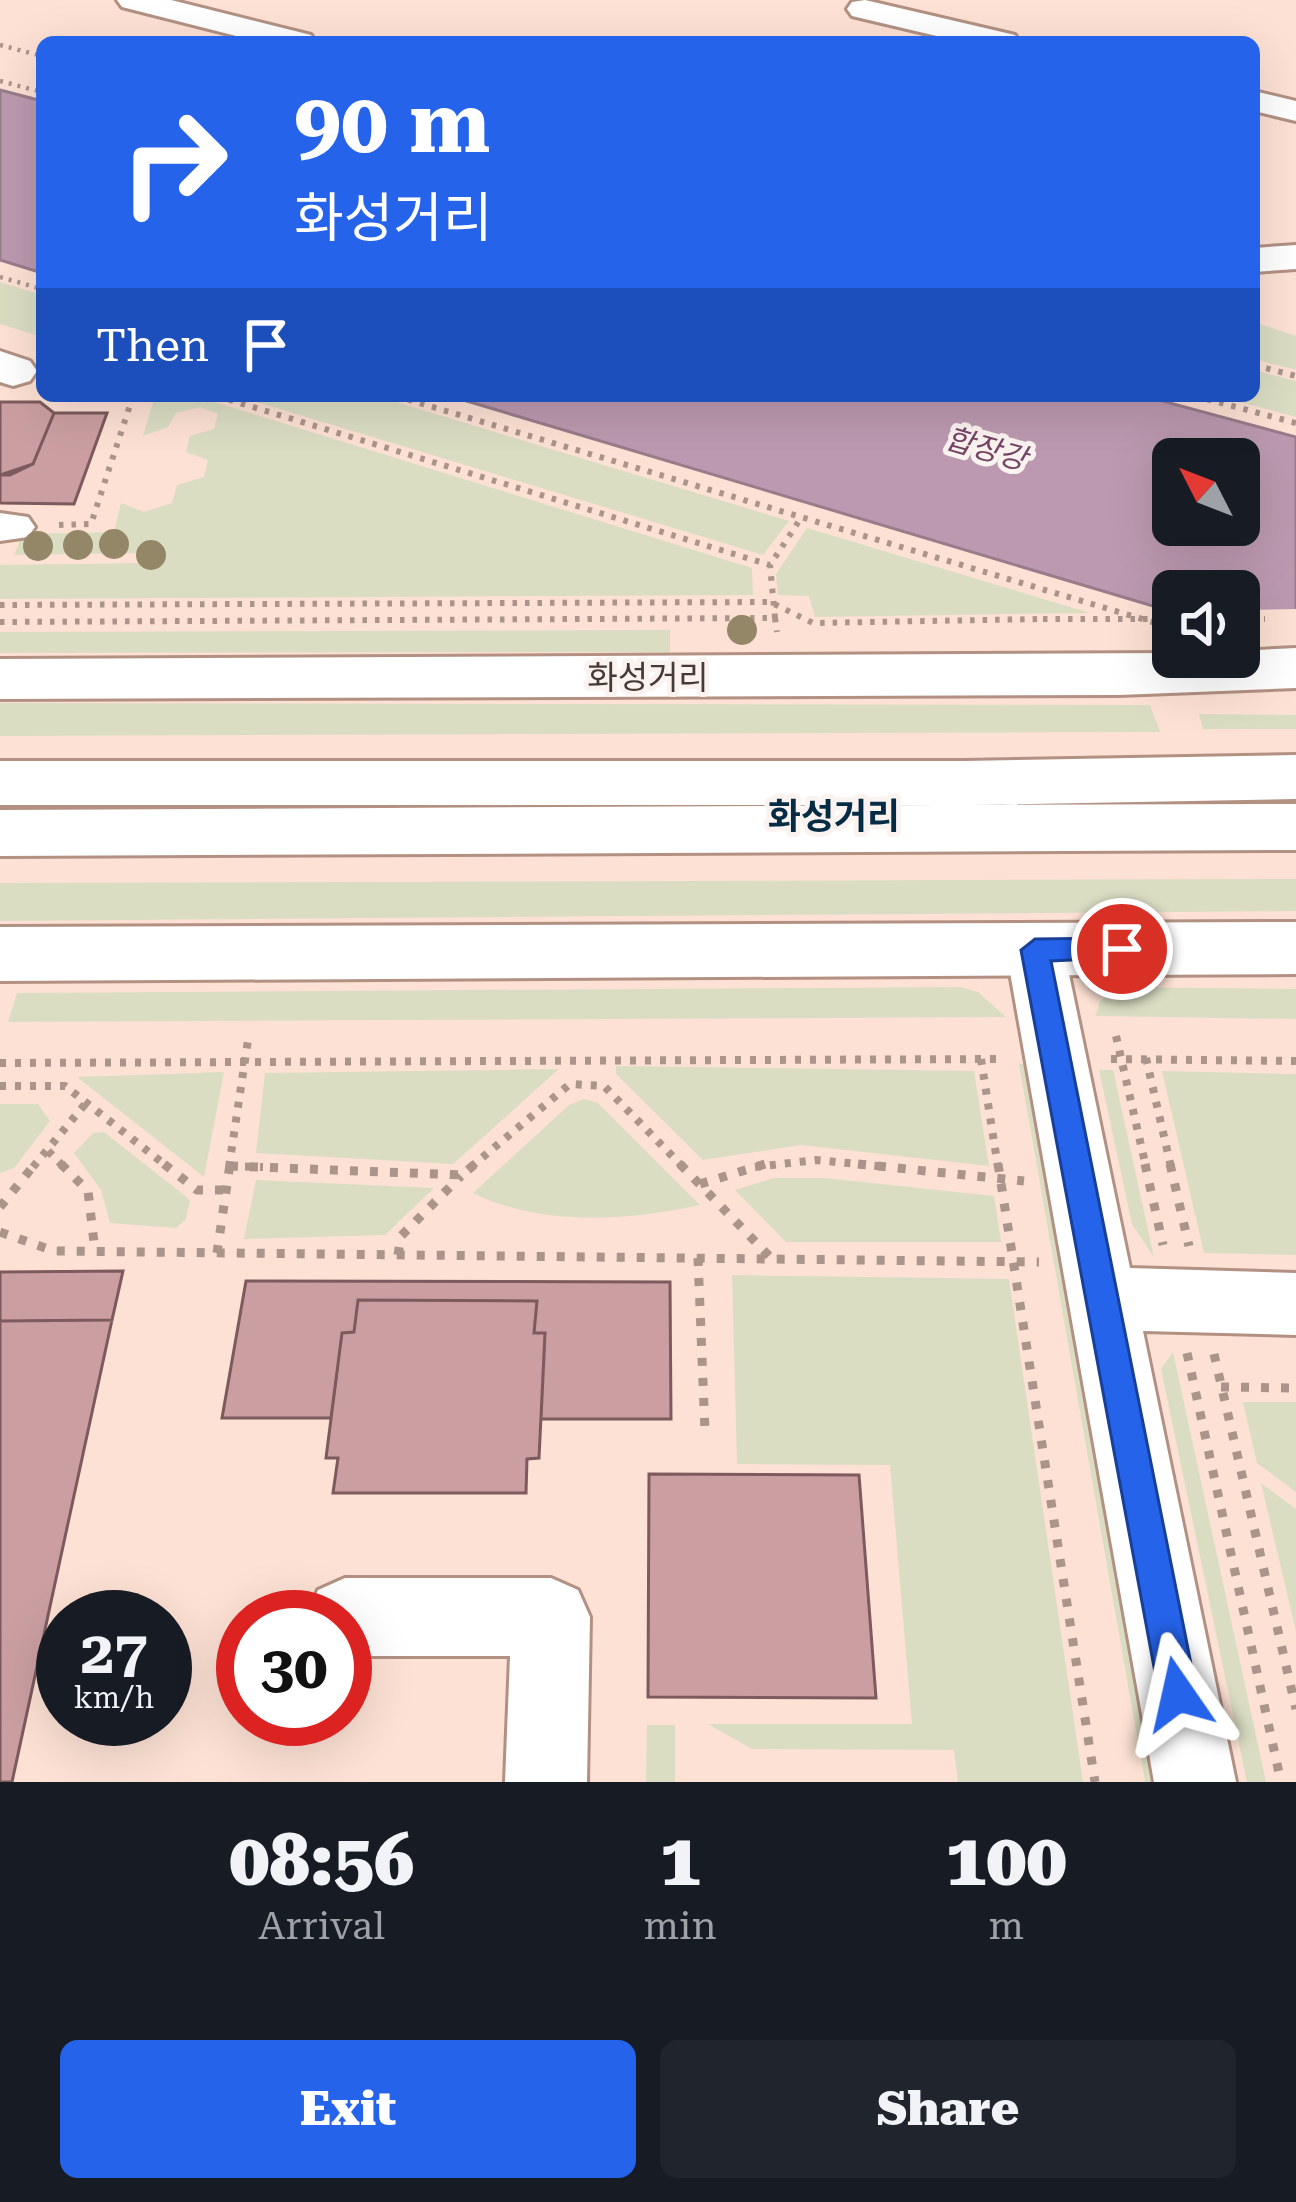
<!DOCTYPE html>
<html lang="en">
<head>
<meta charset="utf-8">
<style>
  :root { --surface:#171b24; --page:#20242c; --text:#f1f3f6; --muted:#9ea1a6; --accent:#2563eb }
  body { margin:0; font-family:"Roboto Serif","Noto Sans KR",serif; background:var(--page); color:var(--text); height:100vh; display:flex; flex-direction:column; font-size:45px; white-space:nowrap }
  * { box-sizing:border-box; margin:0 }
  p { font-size:39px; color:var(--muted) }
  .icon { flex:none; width:66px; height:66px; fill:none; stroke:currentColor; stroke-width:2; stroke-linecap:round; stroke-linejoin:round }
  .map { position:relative; height:1782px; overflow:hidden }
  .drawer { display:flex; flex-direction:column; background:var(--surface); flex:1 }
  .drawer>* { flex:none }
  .hud { position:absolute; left:36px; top:36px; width:1224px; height:366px; border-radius:18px; box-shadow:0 12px 48px #0002; background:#2563eb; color:#fff; overflow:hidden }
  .needle { width:78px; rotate:312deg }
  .controls { position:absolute; left:1152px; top:438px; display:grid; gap:24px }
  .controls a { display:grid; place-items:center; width:108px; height:108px; border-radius:18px; background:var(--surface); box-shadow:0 12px 48px #0002; font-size:60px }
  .speed { position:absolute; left:36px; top:1590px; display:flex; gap:24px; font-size:60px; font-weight:700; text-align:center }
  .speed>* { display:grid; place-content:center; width:156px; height:156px; border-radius:50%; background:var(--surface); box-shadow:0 12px 48px #0002; line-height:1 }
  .speed small { font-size:30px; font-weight:400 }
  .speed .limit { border:18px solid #d22; background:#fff; color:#111 }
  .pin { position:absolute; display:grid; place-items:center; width:102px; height:102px; color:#fff; margin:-51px; border:6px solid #fff; border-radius:50%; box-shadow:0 3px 12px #0007 }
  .me { position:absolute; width:132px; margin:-66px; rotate:349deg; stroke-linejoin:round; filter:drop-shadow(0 0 9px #0008) }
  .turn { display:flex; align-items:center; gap:42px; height:252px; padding:0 60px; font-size:54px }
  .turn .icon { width:156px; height:156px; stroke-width:2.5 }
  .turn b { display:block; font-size:84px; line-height:102px }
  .then { display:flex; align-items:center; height:114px; padding:0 60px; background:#0003; gap:24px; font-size:45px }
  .eta { display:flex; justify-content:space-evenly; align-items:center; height:204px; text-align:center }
  .eta b { font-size:72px; font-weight:800; line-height:84px }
  .cta { display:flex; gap:24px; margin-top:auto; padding:24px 60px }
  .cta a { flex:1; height:138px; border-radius:18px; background:var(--accent); color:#fff; font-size:48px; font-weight:800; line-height:138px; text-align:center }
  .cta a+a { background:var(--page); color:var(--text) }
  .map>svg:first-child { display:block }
</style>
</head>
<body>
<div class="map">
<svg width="1296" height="1782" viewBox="0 0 1296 1782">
  <rect width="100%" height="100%" fill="#fde1d4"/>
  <!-- green -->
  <path fill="#dbddc3" d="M0 282 42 295V337L0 324Z
    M1254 322 1296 336V370L1254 359Z
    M1254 370 1296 381V417L1218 396H1254Z
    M155 396H195L752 568 753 595 0 599V565L141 563 142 553 14 555 23 534 114 532 121 503 144 512 172 503 177 485 204 477 208 460 186 452 190 436 214 429 218 414 200 407 176 413 168 427 143 436Z
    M237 396H376L789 521 763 555Z
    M807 528 1090 613 815 617 809 596 778 595 776 574Z
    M670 630V652L0 653V632Z
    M0 703 1150 705 1160 732 0 736Z
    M1199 714 1296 715V729H1203Z
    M1296 879V911L0 921V883Z
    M960 987 978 992 1006 1017 8 1022 17 993Z
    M1122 987 1296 989V1019L1095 1016 1100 1001Z
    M1019 1064H1034L1165 1782H1145Z
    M616 1066 974 1071 989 1166 801 1145 703 1160 616 1074Z
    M559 1069 453 1164 256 1153 265 1073Z
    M1099 1070H1113L1154 1257 1132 1224Z
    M1162 1071 1296 1074V1255L1204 1253Z
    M224 1072 204 1177 77 1077Z
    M584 1099 598 1103 700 1205C626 1221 542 1227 473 1193L569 1105Z
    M0 1104H38L50 1121 14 1168 0 1173Z
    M104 1132 184 1195 190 1201 186 1219 176 1228 110 1223 101 1190 74 1153 93 1133Z
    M774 1178H825L994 1196 1001 1242H786L735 1190Z
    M256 1180 434 1188 385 1235 244 1239Z
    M732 1275 1009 1279 1083 1782H958L954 1750 752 1749 708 1724H912L890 1465 737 1464Z
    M1173 1352 1266 1782H1247L1161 1369Z
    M1243 1402H1296V1492L1257 1463Z
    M1261 1483 1296 1509V1631Z
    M647 1725H675V1782H646Z"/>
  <!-- water -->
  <path fill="#bc99b0" stroke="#997c8a" stroke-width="3" fill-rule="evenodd" d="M0 90 42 101V273L0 260Z
    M450 396H1144L1296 437V648L1239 631V591H1173V612ZM1173 459H1239V525H1173Z"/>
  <!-- pier -->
  <path fill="#fde1d4" d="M1296 609V654L1239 638V610Z"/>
  <!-- building -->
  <path fill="#cb9fa2" stroke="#7c5a5d" stroke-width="3" d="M0 402H40L54 413 33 464 10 475H0Z
    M54 413H107L74 504 0 503V475L33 464Z
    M123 1271 112 1320 0 1321V1272Z
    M246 1281 670 1282 671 1419H541L545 1333H534L537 1301 358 1300 354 1332 342 1333 331 1418H222Z
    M358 1300 537 1301 534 1333H545L539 1458 527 1459 526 1493H333L338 1458H326L342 1333 354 1332Z
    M112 1320 12 1782H0V1321Z
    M649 1474 859 1475 876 1698 648 1697Z"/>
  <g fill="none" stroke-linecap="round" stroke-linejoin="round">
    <!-- minor casing -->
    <g stroke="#b29183" stroke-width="6">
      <path id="minor" d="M117 0H171L311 35 315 42H260L122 7Z
        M865 0 1015 35 1019 42H962L852 16 847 9 852 2Z
        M1254 91 1296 101V121L1254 111Z
        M1296 245V269L1254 272V248Z
        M0 513 28 517 35 527 28 537 0 541Z
        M1035 927 1056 934 1064 950 1130 1268 1296 1273V1335L1143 1331 1236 1782H1154L1006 950 1014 934Z
        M345 1578H551L578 1590 590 1617 587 1782H505L510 1656H345V1617H306L318 1590Z"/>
    </g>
    <!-- tertiary casing -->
    <g stroke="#b29183" stroke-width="6">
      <path id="tertiary" d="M0 351 30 361 37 371 30 381 13 386 0 382Z"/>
    </g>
    <!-- primary casing -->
    <g stroke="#b29183" stroke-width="6">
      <path id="primary" d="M1296 648V688L1119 695 0 699V659L1173 653V657H1239V651Z
        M1296 922V974L0 981V927Z"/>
    </g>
    <!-- trunk casing -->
    <g stroke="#b29183" stroke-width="6">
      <path id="trunk" d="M1296 755V799L972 805 1296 804V850L0 856V810L938 805H0V761H964Z"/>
    </g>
    <!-- path-far3 -->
    <path stroke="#ab958b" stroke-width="4.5" stroke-dasharray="3 6" stroke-linecap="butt" d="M0 45 42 56
      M0 81 42 92
      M0 277 42 289"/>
    <!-- path-far2 -->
    <path stroke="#ab958b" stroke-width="6" stroke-dasharray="4.5 8" stroke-linecap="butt" d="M1254 365 1296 376
      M217 396 770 565
      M396 396 1159 624
      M1195 396 1296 423
      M59 525 91 524 133 396
      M0 605 770 602 813 623 1043 619
      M775 618 770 565 801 518
      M1239 619H1265
      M0 622 775 618 777 632"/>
    <!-- path-far1 -->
    <path stroke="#ab958b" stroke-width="8" stroke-dasharray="6 9" stroke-linecap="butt" d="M1116 1036 1146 1167
      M1146 1058 1171 1167
      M981 1059 998 1167
      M1111 1059 1296 1061
      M0 1063 1000 1059
      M0 1086H65L168 1167
      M48 1151 64 1167
      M230 1166 263 1167
      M33 1167 86 1103
      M229 1167 248 1040
      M471 1167 570 1084 604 1086 683 1167
      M755 1167 816 1160 888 1167"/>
    <!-- path -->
    <path stroke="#ab958b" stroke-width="9" stroke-dasharray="8 12" stroke-linecap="butt" d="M61 1164 88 1191 95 1251
      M164 1164 197 1190H227
      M680 1164 771 1258
      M858 1164 1024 1181
      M998 1164 1095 1782
      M1145 1164 1163 1245
      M1170 1164 1189 1246
      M230 1166 462 1175 475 1164
      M700 1184 765 1164
      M0 1207 35 1164
      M0 1232 54 1251 1039 1262
      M217 1253 230 1164
      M398 1255 401 1236 461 1176
      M698 1258 705 1432
      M1187 1353 1281 1782
      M1214 1354 1296 1709
      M1221 1387 1296 1388"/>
    <!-- minor -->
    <use href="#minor" fill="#fff" fill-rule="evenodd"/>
    <!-- tertiary -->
    <use href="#tertiary" fill="#fff" fill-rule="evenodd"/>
    <!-- primary -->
    <use href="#primary" fill="#fff" fill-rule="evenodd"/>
    <!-- trunk -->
    <use href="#trunk" fill="#fff" fill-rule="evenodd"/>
    <!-- path-bridge -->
    <path stroke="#ab958b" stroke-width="6" stroke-dasharray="4.5 8" stroke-linecap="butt" d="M1043 619H1173"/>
  </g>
  <!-- trees -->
  <g fill="#938768">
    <circle cx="114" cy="544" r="15"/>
    <circle cx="78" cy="545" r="15"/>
    <circle cx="38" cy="546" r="15"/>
    <circle cx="151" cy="555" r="15"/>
    <circle cx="742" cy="630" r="15"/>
  </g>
  <!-- route -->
  <path fill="#2563eb" stroke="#184099" stroke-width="3" d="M1122 938 1132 941 1136 949 1132 957 1051 961 1197 1694 1192 1708 1178 1713 1165 1708 1159 1694 1021 950 1035 939Z"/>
  <g text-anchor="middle" stroke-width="10" stroke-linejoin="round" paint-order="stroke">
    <!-- far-water labels -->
    <g font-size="30" font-style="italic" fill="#754465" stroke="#fbf3f0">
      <text transform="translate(986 449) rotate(16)" y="10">합장강</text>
    </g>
    <!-- street labels -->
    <g font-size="33" fill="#473933" stroke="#fbf3f0">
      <text x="648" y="689">화성거리</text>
    </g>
    <!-- neighbourhood labels -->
    <g font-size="36" font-weight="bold" fill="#052c44" stroke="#fbf3f0">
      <text x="834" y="829">화성거리</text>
    </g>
  </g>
</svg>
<div class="controls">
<a><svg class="needle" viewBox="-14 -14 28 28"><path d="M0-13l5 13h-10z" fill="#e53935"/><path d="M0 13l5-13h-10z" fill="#9ea1a6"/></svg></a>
<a><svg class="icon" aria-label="sound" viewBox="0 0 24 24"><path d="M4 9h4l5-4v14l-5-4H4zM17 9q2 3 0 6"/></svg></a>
</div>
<div class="speed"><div>27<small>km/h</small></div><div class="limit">30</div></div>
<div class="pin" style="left:1122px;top:949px;background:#d93025"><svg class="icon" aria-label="arrive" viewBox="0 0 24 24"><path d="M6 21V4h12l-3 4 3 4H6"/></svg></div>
<svg class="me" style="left:1178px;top:1694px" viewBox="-20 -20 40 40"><path d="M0-17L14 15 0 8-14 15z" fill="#2563eb" stroke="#fff" stroke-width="4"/></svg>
<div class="hud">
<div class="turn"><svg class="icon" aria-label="right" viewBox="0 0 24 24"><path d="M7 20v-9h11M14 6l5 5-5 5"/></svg><div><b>90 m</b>화성거리</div></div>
<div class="then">Then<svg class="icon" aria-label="arrive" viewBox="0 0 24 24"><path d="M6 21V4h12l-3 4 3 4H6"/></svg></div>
</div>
</div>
<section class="drawer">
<div class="eta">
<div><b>08:56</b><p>Arrival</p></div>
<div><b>1</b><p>min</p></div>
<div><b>100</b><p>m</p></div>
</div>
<div class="cta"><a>Exit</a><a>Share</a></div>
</section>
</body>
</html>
